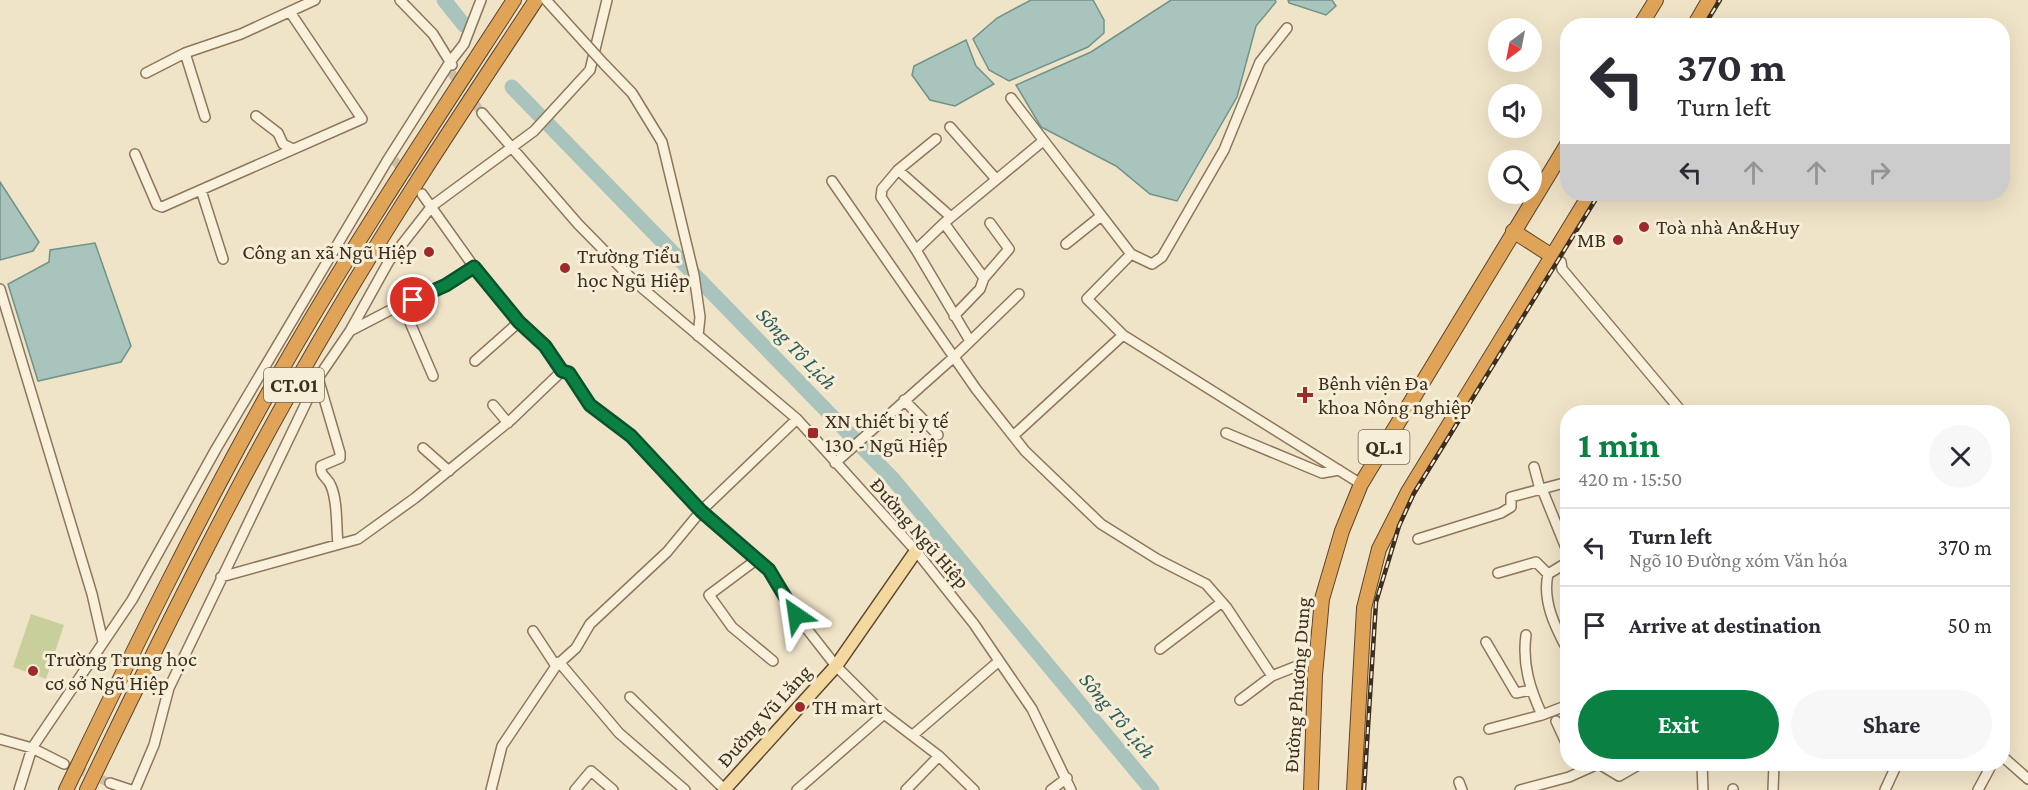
<!DOCTYPE html>
<html lang="en">
<head>
<meta charset="utf-8">
<style>
  :root { --surface:#fff; --page:#f7f7f7; --text:#2b2b33; --muted:#7c7c81; --line:#e1e1e2; --accent:#0b8043 }
  body { margin:0; font-family:"Crimson Pro",serif; background:var(--page); color:var(--text); height:100vh; display:flex; flex-direction:column; font-size:22px; white-space:nowrap }
  * { box-sizing:border-box; margin:0 }
  p { font-size:20px; color:var(--muted) }
  .icon { flex:none; width:33px; height:33px; fill:none; stroke:currentColor; stroke-width:2; stroke-linecap:round; stroke-linejoin:round }
  .map { position:relative; flex:1; overflow:hidden }
  .details { position:absolute; left:1560px; top:405px; width:450px; height:366px; display:flex; flex-direction:column; background:var(--surface); border-radius:24px; box-shadow:0 6px 24px #0002 }
  .details>* { flex:none }
  .banner { position:absolute; left:1560px; top:18px; width:450px; height:183px; border-radius:24px; box-shadow:0 6px 24px #0002; background:#fff; color:var(--text); overflow:hidden }
  .needle { width:39px; rotate:212deg }
  .controls { position:absolute; left:1488px; top:18px; display:grid; gap:12px }
  .controls a { display:grid; place-items:center; width:54px; height:54px; border-radius:50%; background:var(--surface); box-shadow:0 6px 24px #0002; font-size:30px }
  .pin { position:absolute; display:grid; place-items:center; width:51px; height:51px; color:#fff; margin:-26px; border:3px solid #fff; border-radius:50%; box-shadow:0 2px 6px #0007 }
  .me { position:absolute; width:66px; margin:-33px; rotate:328deg; stroke-linejoin:round; filter:drop-shadow(0 0 4px #0008) }
  .turn { display:flex; align-items:center; gap:21px; height:126px; padding:0 18px; font-size:27px }
  .turn .icon { width:78px; height:78px; stroke-width:2.5 }
  .turn b { display:block; font-size:42px; line-height:51px }
  .lanes { display:flex; align-items:center; height:57px; padding:0 18px; background:#0003; justify-content:center; gap:30px; direction:ltr }
  .lanes .off { opacity:.35 }
  .round { display:grid; place-items:center; flex:none; width:63px; height:63px; border-radius:32px; background:var(--page) }
  .summary { display:flex; align-items:center; justify-content:space-between; height:102px; padding:0 18px }
  h1 { font-size:36px; font-weight:700; line-height:45px; color:var(--accent) }
  .button { display:flex; gap:12px; margin-top:auto; padding:12px 18px }
  .button a { flex:1; height:69px; border-radius:36px; background:var(--accent); color:#fff; font-size:24px; font-weight:700; line-height:69px; text-align:center }
  .button a+a { background:var(--page); color:var(--text) }
  ul { padding:0; list-style:none }
  li { display:flex; align-items:center; gap:18px; height:78px; padding:0 18px; border-top:2px solid var(--line) }
  li div { flex:1 }
  li b { display:block; font-size:22px }
  li em { font-style:normal }
  .map>svg:first-child { display:block }
</style>
</head>
<body>
<div class="map">
<svg width="2028" height="790" viewBox="0 0 2028 790">
  <rect width="100%" height="100%" fill="#f0e4c8"/>
  <!-- green -->
  <path fill="#c9cf9b" d="M31 614 64 625 46 679 13 667Z"/>
  <!-- water -->
  <path fill="#a9c4bc" stroke="#6f938a" stroke-width="1.5" d="M1031 0H1093L1104 20V33L1088 47 1009 81 989 70 973 39 997 18Z
    M1171 0H1275L1276 2 1256 26 1237 97 1177 201 1150 194 1116 166 1041 127 1016 85 1091 52Z
    M1288 0H1332L1336 6 1326 15 1289 3Z
    M966 40 976 66 994 84 955 106 930 100 912 75 914 66Z
    M0 182 39 242 33 251 0 260Z
    M95 243 131 346 121 362 38 381 8 284 49 262 50 250Z"/>
  <g fill="none" stroke-linecap="round" stroke-linejoin="round">
    <!-- river -->
    <path stroke="#a9c4bc" stroke-width="15" d="M444 0 464 25
      M512 87 893 479 1152 790"/>
    <!-- minor-tunnel -->
    <path stroke="#ccc0a6" stroke-width="9" stroke-dasharray="9 4.5" stroke-linecap="butt" d="M450 71 482 113
      M394 160 417 187
      M64 764 110 783"/>
    <!-- minor casing -->
    <g stroke="#8d765c" stroke-width="12">
      <path id="minor" d="M400 0 433 34 452 65
        M1287 28 1260 62 1224 150 1162 257 1152 264 1131 254 1087 299 1123 335 1361 484
        M185 53 205 117
        M604 64 632 93 662 142 694 275 700 317 698 336
        M146 73 185 53 241 34 315 0
        M1011 98 1131 254
        M482 113 578 224 635 282 797 419 916 551 974 624 1032 709 1071 790
        M256 116 278 133 283 144 291 148
        M950 127 996 179
        M936 139 898 170 951 217
        M135 154 157 205 162 207 362 119 290 12
        M898 170 882 189 881 197 916 250
        M832 181 976 389 1025 451 1101 524 1157 559 1206 584 1227 608 1272 676
        M201 190 223 259
        M422 194 474 267 519 322 545 346 562 371 569 373 590 405 616 423 645 450 701 511 769 570 796 615 836 666 884 714 939 756 974 790
        M944 223 916 250 970 341
        M1066 244 1101 216
        M1552 256 1561 262 1562 269 1682 412
        M984 278 1009 249 990 223
        M0 289 92 594 103 642
        M402 304 433 376
        M954 316 980 289 984 278 944 223 1043 141
        M350 331 402 304 446 285 474 267
        M475 361 519 322
        M318 378 340 453V458L321 466C320 477 328 477 331 486 338 502 336 526 338 544
        M904 400 938 435
        M493 405 508 423
        M1226 433 1322 473 1339 470
        M1013 436 1123 335
        M423 448 449 471
        M835 463 954 357 1019 294
        M1534 467 1540 489
        M1542 489 1568 553
        M1418 539 1501 513 1511 507V497L1568 482
        M756 560 709 595 732 627 773 661
        M1498 573 1536 562 1548 574C1542 601 1555 627 1568 651
        M1548 574 1568 562
        M221 577 358 539 415 498 512 419 562 371
        M533 631 556 666
        M1526 635C1522 664 1530 689 1542 715L1568 705
        M1486 642 1516 693 1531 690
        M1160 649 1222 602
        M559 662 619 733 685 790
        M630 697 724 789
        M1240 700 1272 676 1317 658
        M1556 721 1568 747
        M1489 729 1542 715
        M913 735 999 661
        M0 739 32 748 64 764
        M2002 756 2028 779
        M1599 764 1619 776 1640 764
        M1702 764 1703 790
        M1459 782 1462 790
        M110 783 131 790
        M19 790 32 748 132 600 216 449 387 161 450 62 464 44 481 0
        M135 790 154 745 169 688 318 378 350 331 389 261 432 206 534 131 590 70 607 0
        M491 790 502 746 556 666 576 648 590 624 667 552 701 511 797 419
        M575 790 591 771 613 790
        M797 790 884 714
        M906 790 939 756
        M1051 790 1067 778
        M1520 790 1569 777 1598 764
        M1733 790V789
        M1773 790 1774 764
        M1885 790 1897 764
        M1978 790 1992 764"/>
    </g>
    <!-- major casing -->
    <g stroke="#5b4430" stroke-width="15">
      <path id="major" d="M724 790 836 666 916 551"/>
    </g>
    <!-- highway casing -->
    <g stroke="#5b4430" stroke-width="16">
      <path id="highway" d="M1640 26 1656 0
        M1694 26 1709 0
        M1513 231 1552 256
        M66 790C132 653 199 516 274 383 348 252 432 126 514 0
        M87 790C166 626 246 464 339 308 401 203 469 102 536 0
        M1311 790 1315 675 1322 599 1342 531 1361 484 1568 143
        M1354 790 1364 608 1379 549 1408 492 1590 194"/>
    </g>
    <!-- minor -->
    <use href="#minor" stroke="#faf1dc" stroke-width="9"/>
    <!-- major -->
    <use href="#major" stroke="#f3d9a0" stroke-width="12"/>
    <!-- highway -->
    <use href="#highway" stroke="#e0a458" stroke-width="14"/>
    <!-- rail casing -->
    <g stroke="#3d2e20" stroke-width="4.5">
      <path id="rail" d="M1704 26 1720 0
        M1364 790 1376 602 1399 526 1414 493 1599 194"/>
    </g>
    <!-- rail -->
    <use href="#rail" stroke="#f7eed8" stroke-width="2" stroke-dasharray="7" stroke-linecap="butt"/>
    <!-- minor-bridge casing -->
    <g stroke="#8d765c" stroke-width="12" stroke-linecap="butt">
      <path id="minor-bridge" d="M546 0 604 64"/>
    </g>
    <!-- minor-bridge -->
    <use href="#minor-bridge" stroke="#faf1dc" stroke-width="9"/>
  </g>
  <g fill="none" stroke-linecap="round" stroke-linejoin="round">
    <!-- route casing -->
    <g stroke="#07532c" stroke-width="15">
      <path id="route" d="M413 300 446 285 474 267 519 322 545 346 562 371 569 373 590 405 631 436 701 511 769 570 796 615"/>
    </g>
    <!-- route -->
    <use href="#route" stroke="#0b8043" stroke-width="10"/>
  </g>
  <!-- markers -->
  <g fill="#9e2a2b" stroke="#f7eed8" stroke-width="2">
    <circle cx="1644" cy="227" r="6"/>
    <circle cx="1618" cy="240" r="6"/>
    <circle cx="429" cy="252" r="6"/>
    <circle cx="565" cy="268" r="6"/>
    <path d="M1302 386h6v6h6v6h-6v6h-6v-6h-6v-6h6z"/>
    <rect x="807" y="427" width="12" height="12" rx="3"/>
    <circle cx="33" cy="671" r="6"/>
    <circle cx="800" cy="707" r="6"/>
  </g>
  <g text-anchor="middle" stroke-width="6" stroke-linejoin="round" paint-order="stroke">
    <!-- shield labels -->
    <g fill="#f7eed8" stroke="#756857" stroke-width="1.5">
      <rect x="264" y="368" width="60" height="34" rx="4.5"/>
      <rect x="1358.5" y="430" width="51" height="34" rx="4.5"/>
    </g>
    <g font-size="20" font-weight="bold" fill="#3d2e20">
      <text x="294" y="392">CT.01</text>
      <text x="1384" y="454">QL.1</text>
    </g>
    <!-- poi labels -->
    <g font-size="21" fill="#3d2e20" stroke="#f7eed8" text-anchor="start">
      <text x="1656" y="234">Toà nhà An&amp;Huy</text>
      <text x="1606" y="247" text-anchor="end">MB</text>
      <text x="417" y="259" text-anchor="end">Công an xã Ngũ Hiệp</text>
      <text x="577" y="263">Trường Tiểu<tspan x="577" dy="24">học Ngũ Hiệp</tspan></text>
      <text x="1318" y="390">Bệnh viện Đa<tspan x="1318" dy="24">khoa Nông nghiệp</tspan></text>
      <text x="825" y="428">XN thiết bị y tế<tspan x="825" dy="24">130 - Ngũ Hiệp</tspan></text>
      <text x="45" y="666">Trường Trung học<tspan x="45" dy="24">cơ sở Ngũ Hiệp</tspan></text>
      <text x="812" y="714">TH mart</text>
    </g>
    <!-- street labels -->
    <g font-size="21" fill="#3d2e20" stroke="#f7eed8">
      <text transform="translate(920 533) rotate(49)" y="7">Đường Ngũ Hiệp</text>
      <text transform="translate(1297 685) rotate(-86)" y="7">Đường Phương Dung</text>
      <text transform="translate(764 716) rotate(-48)" y="7">Đường Vũ Lăng</text>
    </g>
    <!-- water labels -->
    <g font-size="22" font-style="italic" fill="#2f5d5a" stroke="#f7eed8">
      <text transform="translate(797 348) rotate(46)" y="8">Sông Tô Lịch</text>
      <text transform="translate(1118 715) rotate(50)" y="8">Sông Tô Lịch</text>
    </g>
  </g>
</svg>
<div class="controls">
<a><svg class="needle" viewBox="-14 -14 28 28"><path d="M0-13l5 13h-10z" fill="#e53935"/><path d="M0 13l5-13h-10z" fill="#7c7c81"/></svg></a>
<a><svg class="icon" aria-label="sound" viewBox="0 0 24 24"><path d="M4 9h4l5-4v14l-5-4H4zM17 9q2 3 0 6"/></svg></a>
<a><svg class="icon" aria-label="search" viewBox="0 0 24 24"><circle cx="10" cy="10" r="6"/><path d="M15 15l6 6"/></svg></a>
</div>
<div class="pin" style="left:413px;top:300px;background:#d93025"><svg class="icon" aria-label="arrive" viewBox="0 0 24 24"><path d="M6 21V4h12l-3 4 3 4H6"/></svg></div>
<svg class="me" style="left:796px;top:615px" viewBox="-20 -20 40 40"><path d="M0-17L14 15 0 8-14 15z" fill="#0b8043" stroke="#fff" stroke-width="4"/></svg>
<div class="banner">
<div class="turn"><svg class="icon" aria-label="left" viewBox="0 0 24 24"><path d="M17 20v-9H6M10 6l-5 5 5 5"/></svg><div><b>370 m</b>Turn left</div></div>
<div class="lanes"><svg class="icon" aria-label="left" viewBox="0 0 24 24"><path d="M17 20v-9H6M10 6l-5 5 5 5"/></svg><svg class="icon off" aria-label="ahead" viewBox="0 0 24 24"><path d="M12 20V5M6 11l6-6 6 6"/></svg><svg class="icon off" aria-label="ahead" viewBox="0 0 24 24"><path d="M12 20V5M6 11l6-6 6 6"/></svg><svg class="icon off" aria-label="right" viewBox="0 0 24 24"><path d="M7 20v-9h11M14 6l5 5-5 5"/></svg></div>
</div>
<section class="details">
<div class="summary"><div><h1>1 min</h1><p>420 m · 15:50</p></div><a class="round"><svg class="icon" aria-label="close" viewBox="0 0 24 24"><path d="M6 6l12 12M18 6L6 18"/></svg></a></div>
<ul>
<li><svg class="icon" aria-label="left" viewBox="0 0 24 24"><path d="M17 20v-9H6M10 6l-5 5 5 5"/></svg><div><b>Turn left</b><p>Ngõ 10 Đường xóm Văn hóa</p></div><em>370 m</em></li>
<li><svg class="icon" aria-label="arrive" viewBox="0 0 24 24"><path d="M6 21V4h12l-3 4 3 4H6"/></svg><div><b>Arrive at destination</b></div><em>50 m</em></li>
</ul>
<div class="button"><a>Exit</a><a>Share</a></div>
</section>
</div>
</body>
</html>
